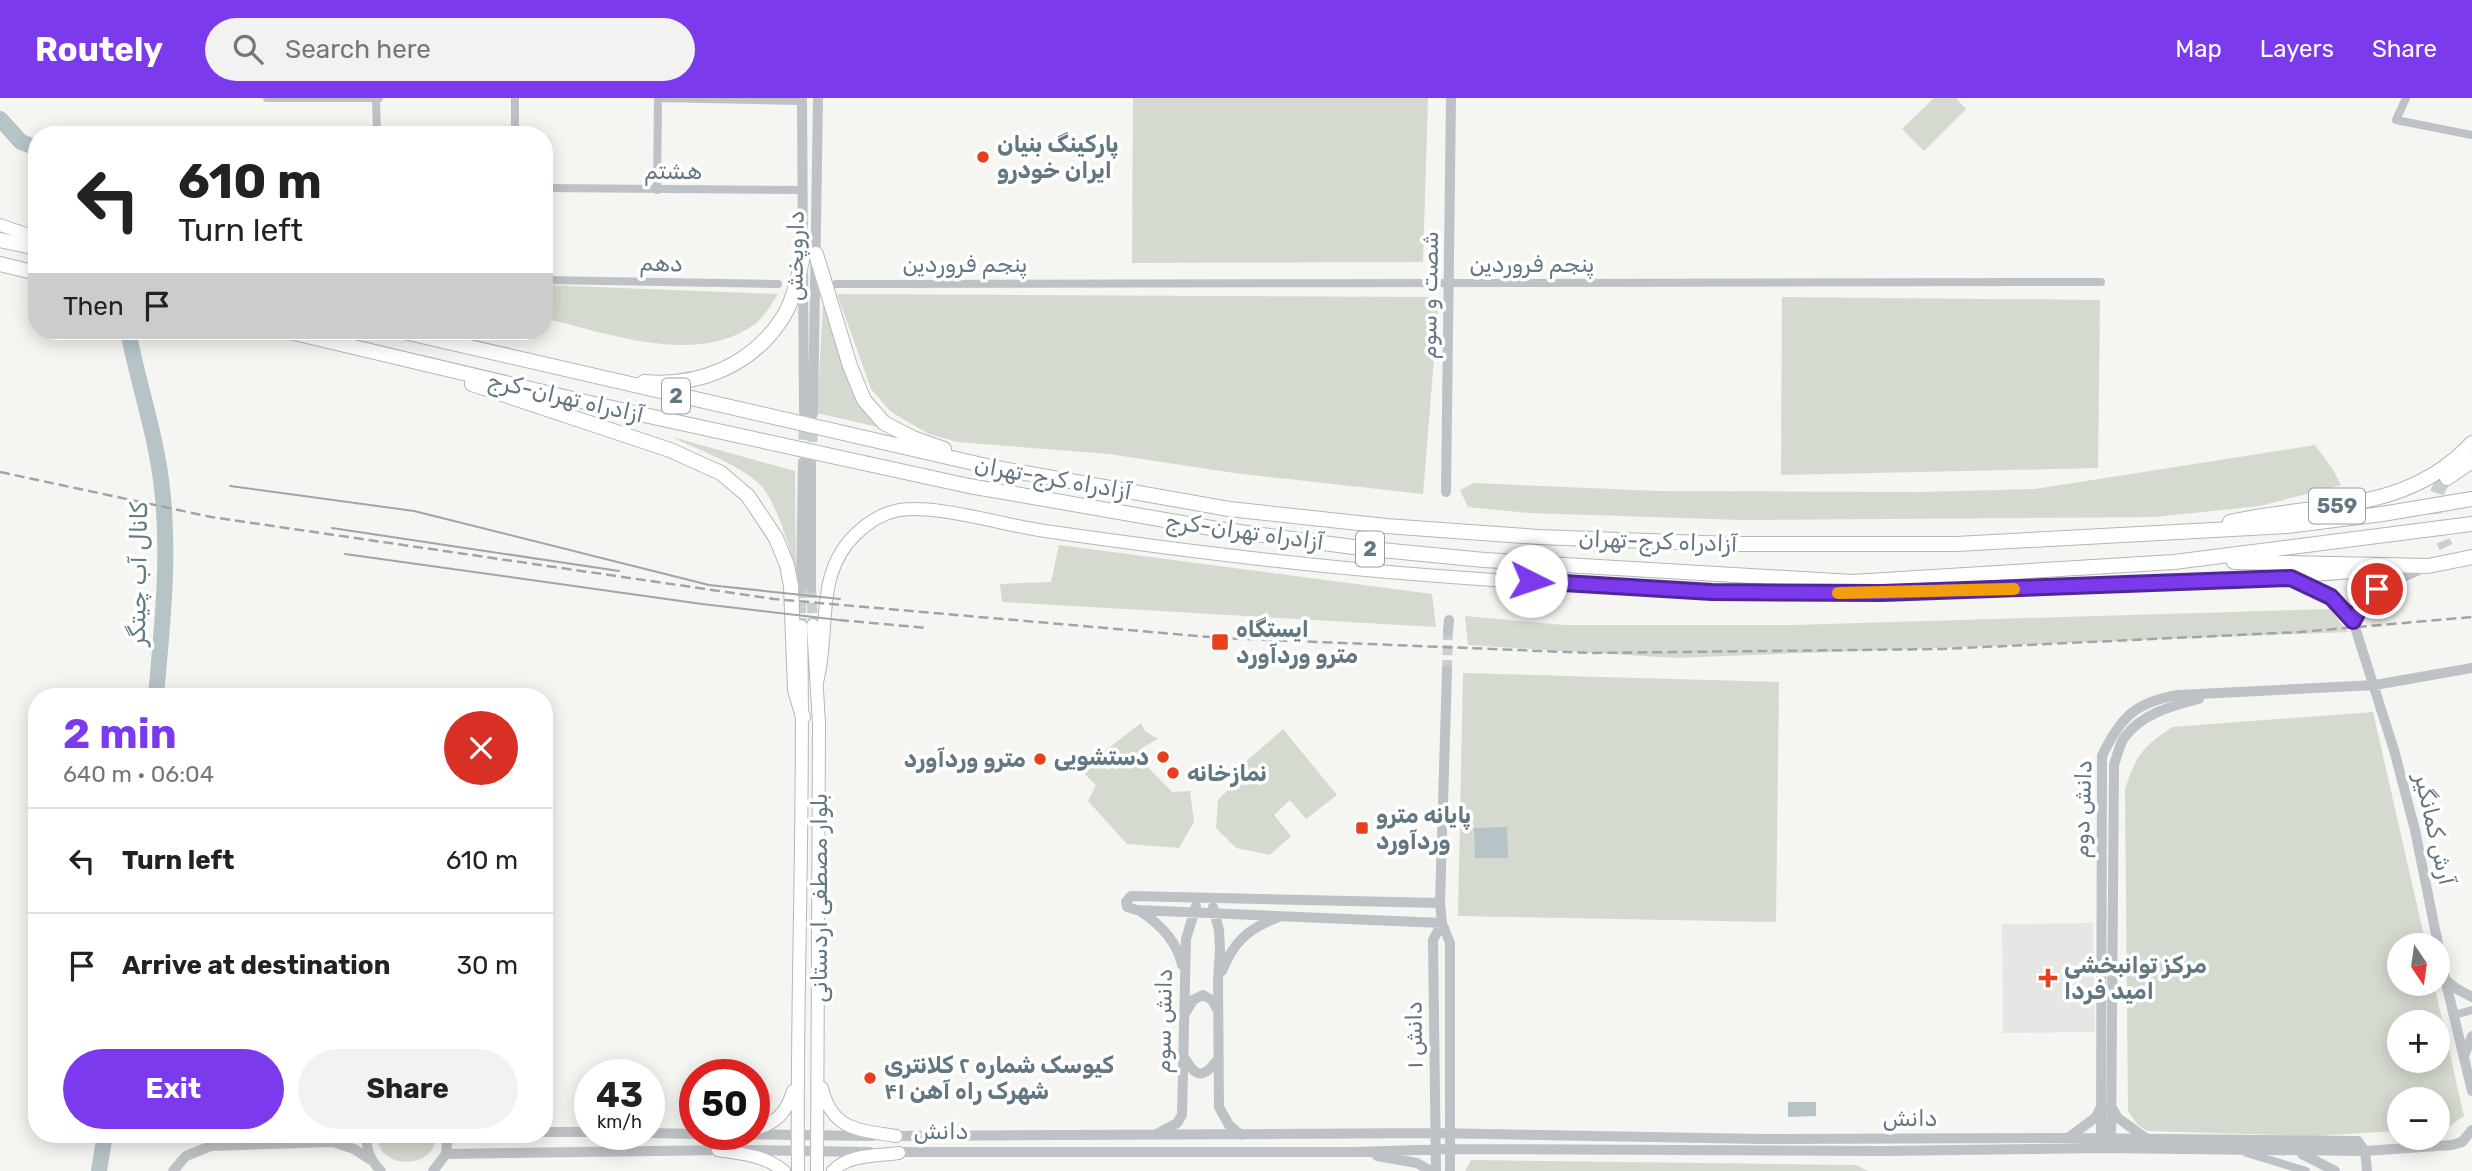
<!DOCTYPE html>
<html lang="en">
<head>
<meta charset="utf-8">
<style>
  :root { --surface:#fff; --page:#f2f2f2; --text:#222; --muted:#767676; --line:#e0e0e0; --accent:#7c3aed }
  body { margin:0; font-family:Rubik,"Noto Sans Arabic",sans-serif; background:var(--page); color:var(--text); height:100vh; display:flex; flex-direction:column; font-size:26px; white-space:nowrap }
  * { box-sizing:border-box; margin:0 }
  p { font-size:23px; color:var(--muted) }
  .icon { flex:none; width:38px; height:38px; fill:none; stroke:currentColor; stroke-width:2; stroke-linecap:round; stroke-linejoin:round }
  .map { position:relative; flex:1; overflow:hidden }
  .sheet { position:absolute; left:28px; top:590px; width:525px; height:455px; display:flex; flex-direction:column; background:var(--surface); border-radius:28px; box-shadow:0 4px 18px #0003 }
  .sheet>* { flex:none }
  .guide { position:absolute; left:28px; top:28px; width:525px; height:214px; border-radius:28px; box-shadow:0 4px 18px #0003; background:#fff; color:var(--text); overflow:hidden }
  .needle { width:46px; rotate:167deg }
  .controls { position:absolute; left:2387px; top:835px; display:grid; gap:14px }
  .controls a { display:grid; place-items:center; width:63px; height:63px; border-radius:50%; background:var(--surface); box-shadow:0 4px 18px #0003; font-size:35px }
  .speed { position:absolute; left:574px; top:961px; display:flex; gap:14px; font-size:35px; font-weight:700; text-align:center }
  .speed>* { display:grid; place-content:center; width:91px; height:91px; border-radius:50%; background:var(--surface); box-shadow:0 4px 18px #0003; line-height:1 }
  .speed small { font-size:18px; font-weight:400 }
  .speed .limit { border:10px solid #d22; background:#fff; color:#111 }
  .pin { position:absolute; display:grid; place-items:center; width:60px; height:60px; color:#fff; margin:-30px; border:4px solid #fff; border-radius:50%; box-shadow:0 2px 7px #0007 }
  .me { position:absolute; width:77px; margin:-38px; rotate:94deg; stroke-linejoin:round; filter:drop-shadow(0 0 5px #0008) }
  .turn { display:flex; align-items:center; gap:24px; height:147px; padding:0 35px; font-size:32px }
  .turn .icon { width:91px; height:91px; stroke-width:2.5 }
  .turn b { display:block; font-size:49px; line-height:60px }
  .then { display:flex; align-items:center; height:66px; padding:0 35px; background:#0003; gap:14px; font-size:26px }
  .round { display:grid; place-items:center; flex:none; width:74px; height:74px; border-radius:37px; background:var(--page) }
  .headline { display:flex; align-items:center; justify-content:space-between; height:119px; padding:0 35px }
  h1 { font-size:42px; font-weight:700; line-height:52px; color:var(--accent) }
  .action { display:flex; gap:14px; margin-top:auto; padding:14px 35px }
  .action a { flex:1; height:80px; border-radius:42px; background:var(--accent); color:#fff; font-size:28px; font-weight:700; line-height:80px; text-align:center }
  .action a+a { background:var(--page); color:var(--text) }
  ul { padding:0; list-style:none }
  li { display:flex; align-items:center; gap:21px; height:105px; padding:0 35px; border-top:2px solid var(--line) }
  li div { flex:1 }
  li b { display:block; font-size:26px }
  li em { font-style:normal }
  header { display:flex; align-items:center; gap:42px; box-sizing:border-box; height:98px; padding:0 35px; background:var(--accent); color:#fff }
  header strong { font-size:33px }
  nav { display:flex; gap:38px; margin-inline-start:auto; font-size:24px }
  .search { width:490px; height:63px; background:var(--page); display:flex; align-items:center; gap:18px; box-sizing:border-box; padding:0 24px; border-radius:38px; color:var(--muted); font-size:26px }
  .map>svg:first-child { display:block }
</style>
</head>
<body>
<header>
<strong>Routely</strong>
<div class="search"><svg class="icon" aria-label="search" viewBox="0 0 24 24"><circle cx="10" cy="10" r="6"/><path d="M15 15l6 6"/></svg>Search here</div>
<nav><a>Map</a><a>Layers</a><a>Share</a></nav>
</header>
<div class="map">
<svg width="2472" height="1073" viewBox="0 0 2472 1073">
  <rect width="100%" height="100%" fill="#f5f5f1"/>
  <!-- built -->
  <path fill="#e6e7e5" d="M2093 825 2095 934 2003 935 2002 826Z"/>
  <!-- green -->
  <path fill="#d5dad0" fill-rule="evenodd" d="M1133 0H1428L1423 164 1132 165Z
    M1934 0H1956L1966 11 1924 53 1902 31Z
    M544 187 778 196C771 207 765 218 755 226 697 269 607 235 544 220Z
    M837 196 1439 199 1423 396 1234 375 1109 356 957 344 929 336 891 314 871 291Z
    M1782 199 2100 202 2098 370 1781 377Z
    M823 206 834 229 860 305 877 329 817 315Z
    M672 339 795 373 796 471C788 446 780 417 766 394 750 370 698 352 672 339Z
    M2315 347 2333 372 2341 387 2260 408 2155 419 1742 422 1529 415 1468 409 1460 392 1474 385 1658 393 1922 394 2035 391Z
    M1059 447 1432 496 1436 529 1002 504 1000 486 1051 484Z
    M2330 511 2348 534 1675 560 1468 547 1465 518 1564 527H1794Z
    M1463 575 1779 584 1776 824 1458 818Z
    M2373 614 2426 847H2399V886H2434L2464 1018 2448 1029 2438 1030V1001H2399V1033L2313 1038 2147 1033 2137 1026 2128 1013 2125 691C2137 656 2142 650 2172 629ZM2399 924H2438V962H2399Z
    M1141 625 1145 633 1158 641 1143 649 1144 665 1172 694 1190 693 1194 724 1179 750 1127 746 1088 703 1096 687 1080 672Z
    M1283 631 1337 697 1306 721 1290 702 1274 717 1291 738 1270 757 1236 750 1216 730 1218 702 1231 689 1234 674Z
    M378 1036H436C438 1073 374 1073 378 1036Z
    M1471 1062 1856 1067 1868 1073H1465Z"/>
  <!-- water -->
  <path fill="#b6c4c7" d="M1507 729 1508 760H1475L1474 730Z
    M1788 1004H1816V1018L1788 1019Z"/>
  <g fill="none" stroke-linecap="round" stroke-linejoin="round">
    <!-- river -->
    <path stroke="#b6c4c7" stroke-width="16" d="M0 21 21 44 37 50
      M128 233C138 285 156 336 162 390 170 459 162 529 156 598
      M99 1073 105 1036"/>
    <!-- tertiary-tunnel -->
    <path stroke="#c9cfd0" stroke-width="10" stroke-dasharray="10 5" stroke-linecap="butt" d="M803 357 804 321
      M812 359 813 323
      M801 490V528
      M811 490 813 527
      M1447 572 1448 533"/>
    <!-- motorway-tunnel -->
    <path stroke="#c9cfd0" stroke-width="14" stroke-dasharray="14 7" stroke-linecap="butt" d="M2444 383C2428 400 2437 430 2446 449"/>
    <!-- secondary casing -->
    <g stroke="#b2b8bc" stroke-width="14">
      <path id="secondary" d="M0 127 37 140
        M813 527 819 625 817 1073
        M817 584C831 531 813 475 858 434 868 425 882 416 895 413 930 404 1007 428 1045 433 1163 450 1281 465 1400 475 1560 488 1722 497 1883 495 1948 494 2013 491 2078 489 2178 485 2276 481 2375 472
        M822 990C832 1033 860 1032 896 1038
        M754 1031C776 1026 787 1014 793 993
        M732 1036H733
        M718 1052C742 1056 764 1057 784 1073
        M798 1073C796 891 805 710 801 528
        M833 1073C848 1056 878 1058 899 1055"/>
    </g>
    <!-- motorway casing -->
    <g stroke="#b3b7ba" stroke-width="16">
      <path id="motorway" d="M0 142 37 150
        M816 156 850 268 864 302 884 325 913 340 944 351
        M0 166 37 175
        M286 233 594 306 969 388 1217 431 1361 450 1484 462 1852 484 2174 464 2472 426
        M400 233 991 369 1229 411 1386 428 1538 439 1730 446H1956L2287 428 2382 416 2472 401
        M644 284C699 289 753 267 783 219 794 202 798 178 803 158
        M472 286 670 352 721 375 748 398 776 440 787 467 791 488 795 592 803 619
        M2447 380 2472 363
        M2230 424C2317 404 2405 417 2472 345
        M2234 464 2428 468 2472 459"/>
    </g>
    <!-- minor -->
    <path stroke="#bdc2c6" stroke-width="8" d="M267 0H379
      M376 0 377 37
      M515 0V37
      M660 0 802 3
      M2406 0 2396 22 2472 37
      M544 90 803 92
      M657 92 658 0
      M544 182 778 186
      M836 186 2101 184
      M2454 917 2472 912
      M2247 1055 2306 1073"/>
    <!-- tertiary -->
    <path stroke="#bdc2c6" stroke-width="10" d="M802 0 804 314
      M813 316 818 0
      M1446 394 1451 0
      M2291 480C2322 492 2331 499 2353 523 2372 489 2389 486 2423 470
      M801 490 803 364
      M811 490V365
      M2353 523 2394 652 2415 732 2445 881 2472 993
      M1448 533 1449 522
      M1440 805 1131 798 1126 804 1127 809 1137 812 1442 825 1450 845V1073
      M1213 809 1219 832 1220 852 1218 882 1219 1009 1229 1027 1241 1037
      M1140 813C1160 826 1177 843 1182 867
      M1222 873C1234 843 1249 830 1279 819
      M2445 881 2457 891 2472 899
      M1186 914 1193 902 1203 897 1212 902 1217 911
      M2464 958 2472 938
      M1186 962C1198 984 1207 976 1219 960
      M2111 1008 2118 1020 2147 1041
      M544 1034H590
      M649 1035 695 1036
      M366 1036C366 1051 370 1062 381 1073
      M724 1036 873 1038
      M1157 1036 1177 1025 1182 1017 1186 841 1196 808
      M889 1038 1435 1035 1762 1041 2068 1040 2358 1043 2365 1053
      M2068 1040 2096 1019 2101 1009
      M333 1044 354 1036
      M2101 1047 2102 658C2120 620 2135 604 2178 597L2375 587 2472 570
      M2111 1047 2114 667C2117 659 2119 647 2124 640 2141 616 2171 608 2199 601
      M743 1052 870 1054
      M2365 1053 2367 1073
      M893 1054H1357L1450 1051 1883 1053 2101 1050 2365 1053 2452 1047 2462 1044 2472 1032
      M446 1056 727 1052
      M2302 1056 2335 1073
      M1377 1058 1417 1065 1431 1073
      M173 1073 186 1058 211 1048 333 1044 354 1051 371 1062
      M433 1073 446 1056 448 1036
      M1436 1073 1433 842 1442 825 1440 805 1447 572"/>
    <!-- secondary -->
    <use href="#secondary" stroke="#fff" stroke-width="12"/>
    <!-- motorway -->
    <use href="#motorway" stroke="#fff" stroke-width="14"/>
    <!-- tram -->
    <path stroke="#9ea6ab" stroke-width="2" d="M230 388 414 413 709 487 840 501
      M332 430 619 473
      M345 456 702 506 839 522"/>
    <!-- rail -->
    <path stroke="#9ea6ab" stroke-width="2.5" stroke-dasharray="10 5" stroke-linecap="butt" d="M0 374 211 419 774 501 1220 540 1591 555 1942 551 2300 534 2472 519
      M839 522 927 530"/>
  </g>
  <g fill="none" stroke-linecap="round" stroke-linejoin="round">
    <!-- route casing -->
    <g stroke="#51269a" stroke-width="18">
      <path id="route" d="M1531 483 1712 494 1882 495 2291 480 2331 499 2353 523 2363 505 2377 491"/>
    </g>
    <!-- route -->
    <use href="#route" stroke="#7c3aed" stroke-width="12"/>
    <!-- slow -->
    <path stroke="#f59e0b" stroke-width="12" d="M1838 495 2014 491"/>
  </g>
  <!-- markers -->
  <g fill="#e8401f" stroke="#fff" stroke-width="2.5">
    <circle cx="983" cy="59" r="7"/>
    <rect x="1211" y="535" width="18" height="18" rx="3.5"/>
    <circle cx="1163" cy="659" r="7"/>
    <circle cx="1040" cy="661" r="7"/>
    <circle cx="1173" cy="675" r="7"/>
    <rect x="1355" y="723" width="14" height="14" rx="3.5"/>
    <path d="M2044.5 869.5h7v7h7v7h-7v7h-7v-7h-7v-7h7z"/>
    <circle cx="870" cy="980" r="7"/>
  </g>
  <g text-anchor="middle" stroke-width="7" stroke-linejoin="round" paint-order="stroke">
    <!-- shield labels -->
    <g fill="#fff" stroke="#92a0a8" stroke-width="2">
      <rect x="662" y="280.5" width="28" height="35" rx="5"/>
      <rect x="2309" y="390.5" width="56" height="35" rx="5"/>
      <rect x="1356" y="433.5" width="28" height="35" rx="5"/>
    </g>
    <g font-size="21" font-weight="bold" fill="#637783">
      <text x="676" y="305">2</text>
      <text x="2337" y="415">559</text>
      <text x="1370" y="458">2</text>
    </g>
    <!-- poi labels -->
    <g font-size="23" font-weight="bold" fill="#637783" stroke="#fff" text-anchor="start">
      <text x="997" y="54">پارکینگ بنیان<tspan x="997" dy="26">ایران خودرو</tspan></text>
      <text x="1236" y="539">ایستگاه<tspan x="1236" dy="26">مترو وردآورد</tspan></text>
      <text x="1149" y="667" text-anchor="end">دستشویی</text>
      <text x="1026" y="669" text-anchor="end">مترو وردآورد</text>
      <text x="1187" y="683">نمازخانه</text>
      <text x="1376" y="725">پایانه مترو<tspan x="1376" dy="26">وردآورد</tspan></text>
      <text x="2064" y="875">مرکز توانبخشی<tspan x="2064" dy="26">امید فردا</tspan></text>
      <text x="884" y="975">کیوسک شماره ۲ کلانتری<tspan x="884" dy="26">۴۱ شهرک راه آهن</tspan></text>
    </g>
    <!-- street labels -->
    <g font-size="23" fill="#637783" stroke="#fff">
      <text x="673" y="81">هشتم</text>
      <text transform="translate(795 158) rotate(-89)" y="8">داروپخش</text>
      <text transform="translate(661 165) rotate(1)" y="8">دهم</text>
      <text x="965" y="174">پنجم فروردین</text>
      <text x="1532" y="174">پنجم فروردین</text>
      <text transform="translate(1429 197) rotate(-89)" y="8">شصت و سوم</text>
      <text transform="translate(566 299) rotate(13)" y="8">آزادراه تهران-کرج</text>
      <text transform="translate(1053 380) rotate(10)" y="8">آزادراه کرج-تهران</text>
      <text transform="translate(1245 433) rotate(8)" y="8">آزادراه تهران-کرج</text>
      <text transform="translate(1658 443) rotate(2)" y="8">آزادراه کرج-تهران</text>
      <text transform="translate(2082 711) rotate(-88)" y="8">دانش دوم</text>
      <text transform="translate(2435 731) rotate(77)" y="8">آرش کمانگیر</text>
      <text transform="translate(819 800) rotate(-90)" y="8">بلوار مصطفی اردستانی</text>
      <text transform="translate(1163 923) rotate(-89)" y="8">دانش سوم</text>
      <text transform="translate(1414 937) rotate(-91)" y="8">دانش ۱</text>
      <text x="1910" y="1028">دانش</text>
      <text x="941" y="1041">دانش</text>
    </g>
    <!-- water labels -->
    <g font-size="24" font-style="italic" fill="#5f7a80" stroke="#fff">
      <text transform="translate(138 476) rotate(-89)" y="8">کانال آب چیتگر</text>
    </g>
  </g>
</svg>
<div class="controls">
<a><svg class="needle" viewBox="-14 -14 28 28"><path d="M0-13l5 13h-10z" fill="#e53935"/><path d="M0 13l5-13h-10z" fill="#767676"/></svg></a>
<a>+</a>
<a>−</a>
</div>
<div class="speed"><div>43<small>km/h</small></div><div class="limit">50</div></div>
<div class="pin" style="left:2377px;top:491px;background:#d93025"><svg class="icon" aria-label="arrive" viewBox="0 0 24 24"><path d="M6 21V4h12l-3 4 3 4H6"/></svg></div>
<svg class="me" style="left:1531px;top:483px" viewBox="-20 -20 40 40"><circle r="19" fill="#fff"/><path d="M0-13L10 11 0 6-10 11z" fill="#7c3aed"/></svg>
<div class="guide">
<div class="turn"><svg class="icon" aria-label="left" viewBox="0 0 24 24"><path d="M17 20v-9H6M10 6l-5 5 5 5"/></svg><div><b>610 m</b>Turn left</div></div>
<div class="then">Then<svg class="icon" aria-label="arrive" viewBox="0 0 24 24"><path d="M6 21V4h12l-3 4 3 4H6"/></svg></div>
</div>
<section class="sheet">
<div class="headline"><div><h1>2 min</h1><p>640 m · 06:04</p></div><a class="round" style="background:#d93025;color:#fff"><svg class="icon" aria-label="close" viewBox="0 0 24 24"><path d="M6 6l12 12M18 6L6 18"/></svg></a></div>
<ul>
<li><svg class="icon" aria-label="left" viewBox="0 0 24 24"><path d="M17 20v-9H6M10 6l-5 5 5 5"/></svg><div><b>Turn left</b></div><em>610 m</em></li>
<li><svg class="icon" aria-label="arrive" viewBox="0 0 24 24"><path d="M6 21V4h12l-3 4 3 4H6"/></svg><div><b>Arrive at destination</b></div><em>30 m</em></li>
</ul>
<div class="action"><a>Exit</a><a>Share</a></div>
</section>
</div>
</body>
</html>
